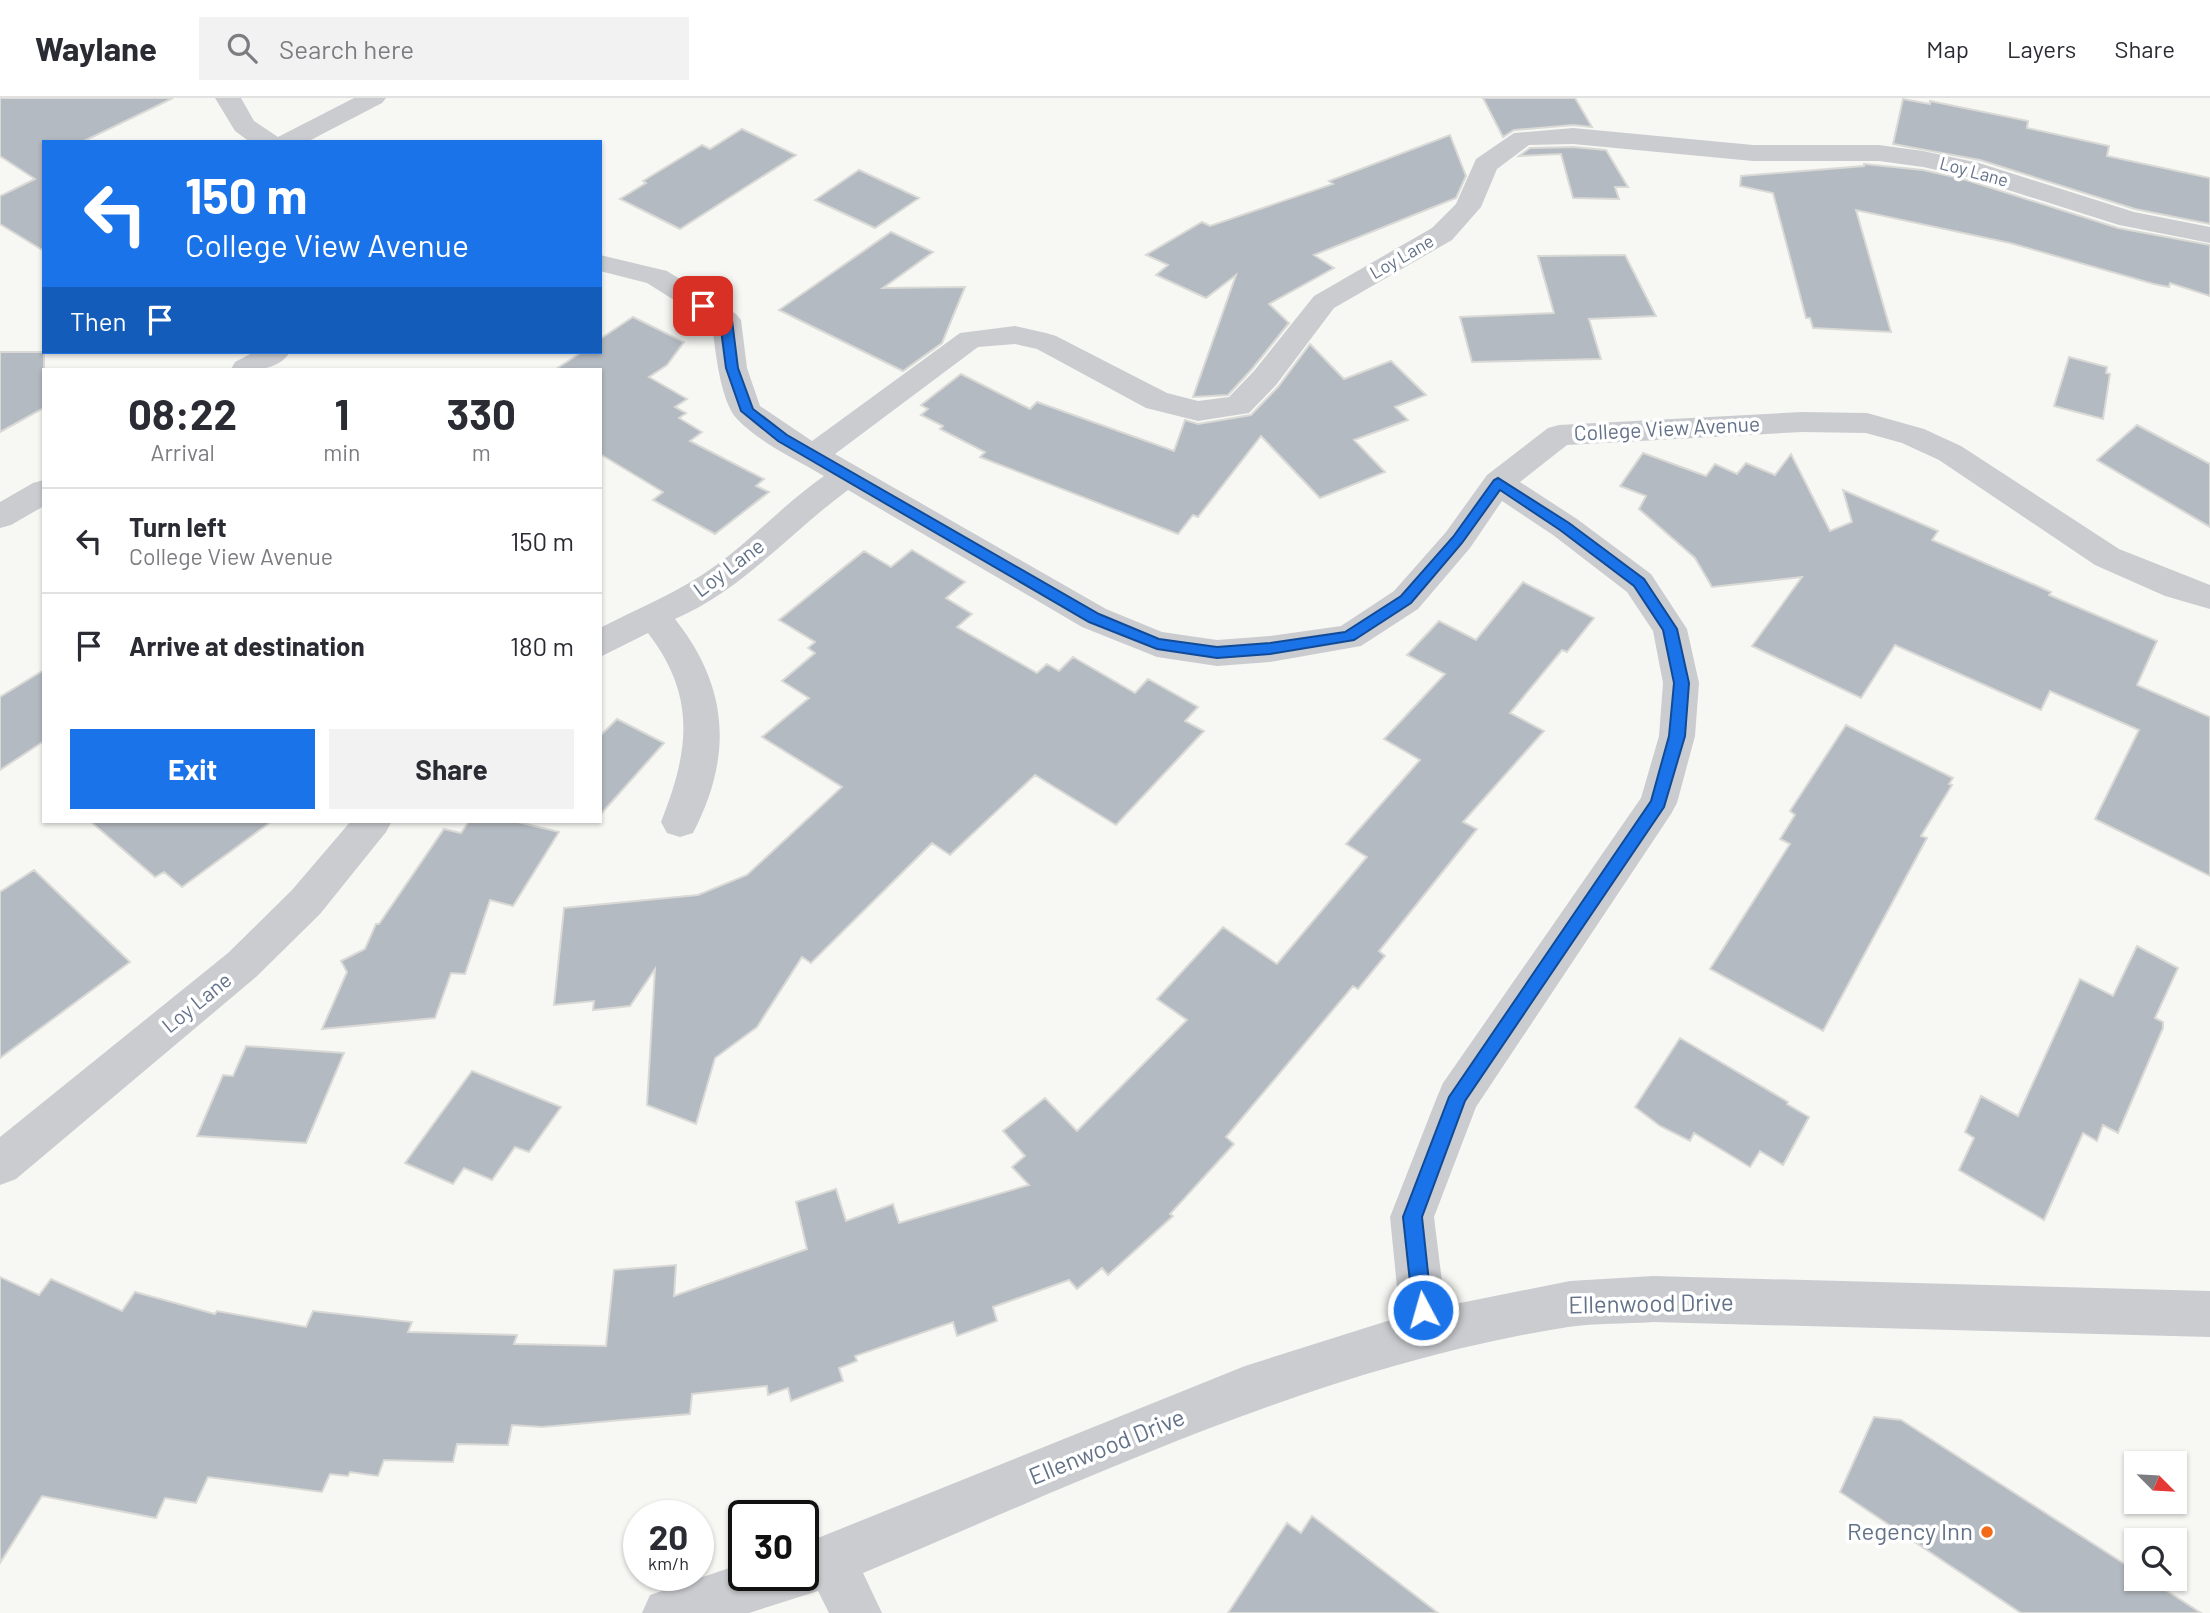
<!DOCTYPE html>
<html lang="en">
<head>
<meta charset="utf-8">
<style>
  :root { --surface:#fff; --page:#f2f2f3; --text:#2b2b33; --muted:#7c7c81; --line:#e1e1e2; --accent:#1a73e8 }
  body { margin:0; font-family:Barlow,sans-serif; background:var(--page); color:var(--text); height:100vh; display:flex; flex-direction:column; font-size:26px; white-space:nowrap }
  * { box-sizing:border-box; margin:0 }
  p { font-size:23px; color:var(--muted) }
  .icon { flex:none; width:38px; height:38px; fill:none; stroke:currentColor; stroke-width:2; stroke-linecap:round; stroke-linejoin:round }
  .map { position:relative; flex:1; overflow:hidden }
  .drawer { position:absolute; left:42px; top:270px; width:560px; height:455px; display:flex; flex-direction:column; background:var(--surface); border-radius:0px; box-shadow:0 2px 5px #0004 }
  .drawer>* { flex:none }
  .top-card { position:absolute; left:42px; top:42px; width:560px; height:214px; border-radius:0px; box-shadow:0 2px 5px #0004; background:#1a73e8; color:#fff; overflow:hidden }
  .needle { width:46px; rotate:114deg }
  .controls { position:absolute; left:2124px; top:1353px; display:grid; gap:14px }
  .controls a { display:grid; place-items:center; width:63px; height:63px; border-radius:0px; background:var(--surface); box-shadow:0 2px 5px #0004; font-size:35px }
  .speed { position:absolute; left:623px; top:1402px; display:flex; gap:14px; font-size:35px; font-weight:700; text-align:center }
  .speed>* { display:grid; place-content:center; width:91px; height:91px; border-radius:50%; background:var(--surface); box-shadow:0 2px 5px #0004; line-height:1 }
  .speed small { font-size:18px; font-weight:400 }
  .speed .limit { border:4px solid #111; border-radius:10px; background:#fff; color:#111 }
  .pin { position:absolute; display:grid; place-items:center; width:60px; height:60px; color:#fff; margin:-30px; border-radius:14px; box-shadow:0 4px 10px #0006 }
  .me { position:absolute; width:77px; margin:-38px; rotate:354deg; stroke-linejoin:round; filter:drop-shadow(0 0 5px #0008) }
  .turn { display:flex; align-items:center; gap:24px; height:147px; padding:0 28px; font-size:32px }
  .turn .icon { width:91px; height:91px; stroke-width:2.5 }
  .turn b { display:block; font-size:49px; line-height:60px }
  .then { display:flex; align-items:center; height:66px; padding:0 28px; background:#0003; gap:14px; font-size:26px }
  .eta { display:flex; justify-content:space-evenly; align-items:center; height:119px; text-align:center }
  .eta b { font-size:42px; font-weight:700; line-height:49px }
  .button { display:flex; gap:14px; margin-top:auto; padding:14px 28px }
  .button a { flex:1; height:80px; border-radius:0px; background:var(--accent); color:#fff; font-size:28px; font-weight:700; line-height:80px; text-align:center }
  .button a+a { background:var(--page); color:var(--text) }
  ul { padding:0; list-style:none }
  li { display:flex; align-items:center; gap:21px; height:105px; padding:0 28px; border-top:2px solid var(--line) }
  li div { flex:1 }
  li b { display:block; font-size:26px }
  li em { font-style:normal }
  header { display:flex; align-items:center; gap:42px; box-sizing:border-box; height:98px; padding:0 35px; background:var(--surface); border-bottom:2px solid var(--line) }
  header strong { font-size:33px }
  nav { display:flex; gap:38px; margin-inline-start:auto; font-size:24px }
  .search { width:490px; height:63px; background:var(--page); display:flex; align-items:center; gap:18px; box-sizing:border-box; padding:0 24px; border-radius:0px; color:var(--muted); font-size:26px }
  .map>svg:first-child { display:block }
</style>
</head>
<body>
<header>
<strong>Waylane</strong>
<div class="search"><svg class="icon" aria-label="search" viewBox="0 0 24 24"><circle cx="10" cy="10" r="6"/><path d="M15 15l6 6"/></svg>Search here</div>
<nav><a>Map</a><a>Layers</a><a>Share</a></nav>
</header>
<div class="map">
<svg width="2210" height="1515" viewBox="0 0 2210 1515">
  <rect width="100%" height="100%" fill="#f7f7f4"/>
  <!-- building -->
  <path fill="#b4bac1" stroke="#d9d9d6" stroke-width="2" d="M0 0H173L82 44H44V153L0 126V98L35 81 0 58Z
    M1483 0H1575L1592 29 1573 27 1514 32 1503 39Z
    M1903 1 1930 6V3L2028 23 2027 30 2109 48 2107 58 2210 80V126L2135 111 1980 62 1893 46Z
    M742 31 796 57 680 131 620 101 646 85 643 83 702 47 710 51Z
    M1450 37 1466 78 1456 100 1314 157 1334 170 1269 206 1289 225 1252 271 1228 297 1193 299 1236 177 1206 200 1156 177 1168 167 1146 157 1202 124 1210 128 1333 86 1329 83Z
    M1573 49 1606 52 1628 89H1615L1619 101 1573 100 1561 56 1519 58 1530 50Z
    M1864 66 1923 72 1963 81 2118 130 2210 147V198L2170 185 2169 189 2154 186 2010 145 1856 112 1891 234 1813 230 1810 220H1806L1773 95 1740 88 1741 78 1864 68Z
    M859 72 919 100 875 130 815 102Z
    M891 134 933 154 883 190 965 189 942 245 903 273 779 212Z
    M1625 157 1656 218 1589 221 1601 261 1472 264 1460 219 1554 215 1538 158Z
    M633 219 684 244 667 267 649 279 687 301 675 309 686 315 679 320 702 334 690 343 764 381 756 388 769 394 715 436 653 402 663 394 600 356V271H556L582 254H600V241Z
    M1310 246 1344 281 1391 263 1426 297 1395 309 1408 322 1354 342 1385 374 1320 400 1261 338 1198 419 1193 417 1178 436 980 359 985 354 940 331 943 328 921 317 928 311 921 307 961 276 1030 311 1037 304 1174 353 1185 322 1198 326 1251 317 1278 289Z
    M0 254H44V310L0 334Z
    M2069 259 2107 269 2106 275 2110 276 2103 321 2054 308Z
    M2137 327 2210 366V429L2097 362Z
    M1643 355 1706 378 1715 366 1737 376 1746 365 1775 377 1791 356 1830 433 1852 424 1843 392 1938 433 1932 442 2051 494 2049 497 2157 543 2137 587 2210 619V778L2095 721 2139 632 2050 593 2041 612 1895 547 1861 600 1752 548 1802 479 1712 489 1695 460 1639 411 1646 398 1620 388Z
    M912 452 965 484 946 500 972 516 957 529 1037 575 1047 566 1059 573 1073 559 1135 595 1148 581 1198 609 1185 623 1204 633 1116 727 1035 677 950 757 932 745 811 865 802 859 757 929 715 960 696 1026 647 1007 655 871 630 908 593 912 594 903 554 907 564 810 698 797 747 777 842 689 762 639 809 600 782 583 815 555 808 550 815 544 779 522 864 453 891 469Z
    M1523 484 1594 520 1567 554 1562 552 1510 615 1544 633 1463 724 1477 731 1379 853 1385 858 1358 891 1353 888 1226 1039 1234 1046 1170 1116 1173 1118 1108 1177 1102 1170 1077 1191 1069 1182 993 1209 997 1223 957 1238 953 1224 855 1258 857 1263 839 1270 843 1283 791 1303 788 1290 768 1297 767 1288 692 1296 690 1316 542 1329 512 1327 508 1347 457 1346 453 1364 384 1362 378 1378 350 1374 348 1378 330 1376 322 1394 208 1379 196 1405 165 1400 156 1420 42 1398 0 1465V1179L39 1197 51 1181 122 1213 135 1194 215 1216 217 1213 306 1229 313 1213 412 1224 408 1234 517 1237 514 1246 606 1248 614 1172 676 1167 674 1198 807 1151 796 1104 836 1091 846 1123 893 1106 899 1125 1029 1087 1012 1069 1025 1058 1003 1033 1045 1000 1077 1033 1187 922 1157 901 1223 829 1277 866 1367 759 1346 746 1420 662 1384 641 1445 576 1407 557 1439 523 1476 542Z
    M44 572V643L0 672V599Z
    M617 621 664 645 600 717V638Z
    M1846 627 1953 680 1949 686 1952 687 1921 738 1927 740 1823 933 1710 871 1790 746 1780 741 1795 717 1790 713Z
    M90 723H272L182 789 164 774 155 779Z
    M469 723H514L559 734 513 808 490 802 465 876 451 875 435 920 322 931 347 874 341 863 365 851 376 826H379L444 731 461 735Z
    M34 772 130 864 0 960V794Z
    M2137 848 2178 870 2155 920 2163 924V930L2118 1035 2103 1027 2097 1043 2083 1035 2044 1122 1959 1072 1974 1040 1965 1034 1981 998 2018 1018 2080 881 2113 898Z
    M1680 940 1788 1004 1787 1006 1809 1019 1783 1067 1760 1053 1750 1069 1694 1035 1690 1043 1660 1028 1635 1009Z
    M246 948 344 955 306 1045 197 1038 223 977 233 978Z
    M472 973 561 1009 529 1054 515 1049 492 1082 464 1070 453 1086 405 1065Z
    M1874 1319 1901 1322 2137 1474V1480H2147L2201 1515H2021L1840 1394Z
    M1312 1418 1438 1515H1228L1287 1425 1301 1435Z"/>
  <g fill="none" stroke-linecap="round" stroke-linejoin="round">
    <!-- minor -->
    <path fill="#caccd0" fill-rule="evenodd" d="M215 0H241L254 23 278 39 354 0H386L382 5 307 44H250L235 33Z
      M1573 30 1753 47H1879L1923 53 1979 65 2134 114 2210 129V145L2119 127 1964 78 1923 69 1879 63H1753L1573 46 1529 47 1497 71 1481 109 1452 142 1334 210 1276 287 1249 315 1198 323 1146 310 1037 251 1015 246 978 249 835 356 1106 511 1162 534 1217 542 1270 538 1341 528 1394 493 1446 434 1487 377 1548 330 1559 327 1802 314 1867 315 1924 331 1961 348 2119 451 2210 487V511L2165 498 2095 467 1939 362 1902 345 1866 335 1802 334 1567 347 1520 384 1577 421 1651 476 1687 531 1699 585 1695 638 1677 705 1671 716 1476 1009 1434 1119 1445 1208 1570 1183 1653 1178 2210 1193V1239L1653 1224C1625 1226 1596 1225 1568 1229 1321 1268 1092 1379 863 1475L882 1515H829L818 1493 749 1515H642L650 1497 744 1465V1477H803V1446L1245 1268 1400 1219 1390 1119 1437 999 1443 985 1641 700 1659 638 1663 585 1653 533 1627 494 1553 437 1502 403 1470 450 1418 511 1361 548 1270 564 1217 568 1157 559 1082 529 848 392C788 436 745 490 675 521 729 589 733 658 693 735L680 739 667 735 661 724C689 653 697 599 648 535L600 559V530C638 510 680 494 715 468 753 441 785 405 824 378 795 361 760 345 737 321 720 303 715 250 712 226L647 185 600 173V157L667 173 736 216 741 222 747 270 760 308 812 343 960 235 1015 228 1046 235 1056 238 1167 295 1198 303 1229 299 1254 273 1314 198 1432 130 1456 106 1476 61 1514 35Z
      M254 254H290C276 275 253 271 231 271L235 264Z
      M44 382V408L11 427 0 430V404L33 385Z
      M351 723H392L386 734 320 816 256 879 16 1081 0 1087V1039L228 855 292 792Z"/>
  </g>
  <!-- route -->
  <path fill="#1a73e8" stroke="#114b97" stroke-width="2" d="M703 204 732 222 738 270 753 311 787 337 1099 516 1159 541 1217 549 1270 545 1345 534 1401 498 1453 439 1494 382 1498 380 1569 425 1644 481 1677 531 1689 585 1685 638 1664 709 1465 1003 1422 1119 1432 1212 1430 1218 1423 1221 1416 1218 1413 1212 1403 1119 1449 999 1651 703 1669 638 1674 585 1663 532 1634 488 1560 432 1500 392 1462 445 1411 505 1354 542 1270 556 1217 560 1157 551 1089 524 778 343 741 313 726 270 720 224 698 210V205Z"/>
  <!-- markers -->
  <circle fill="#f36b18" stroke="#fff" stroke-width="2.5" cx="1987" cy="1434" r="7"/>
  <g text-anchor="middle" stroke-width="7" stroke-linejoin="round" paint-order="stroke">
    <!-- far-street labels -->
    <g font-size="18" fill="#637288" stroke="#fff">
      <text transform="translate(1974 74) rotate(15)" y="6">Loy Lane</text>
      <text transform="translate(1402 159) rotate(-30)" y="6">Loy Lane</text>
    </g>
    <!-- street labels -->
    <g font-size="21" fill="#637288" stroke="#fff">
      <text transform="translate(1667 331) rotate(-3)" y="7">College View Avenue</text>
      <text transform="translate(729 470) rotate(-37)" y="7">Loy Lane</text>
      <text transform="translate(197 905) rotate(-39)" y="7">Loy Lane</text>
    </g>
    <!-- near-street labels -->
    <g font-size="24" fill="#637288" stroke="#fff">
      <text transform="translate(1651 1206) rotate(-1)" y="8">Ellenwood Drive</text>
      <text transform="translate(1107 1349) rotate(-22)" y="8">Ellenwood Drive</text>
    </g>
    <!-- near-poi labels -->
    <g font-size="24" fill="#637288" stroke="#fff" text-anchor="end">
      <text x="1973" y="1442">Regency Inn</text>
    </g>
  </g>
</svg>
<div class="controls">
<a><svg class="needle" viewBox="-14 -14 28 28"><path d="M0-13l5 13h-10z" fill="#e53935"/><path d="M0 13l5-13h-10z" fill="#7c7c81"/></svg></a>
<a><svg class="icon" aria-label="search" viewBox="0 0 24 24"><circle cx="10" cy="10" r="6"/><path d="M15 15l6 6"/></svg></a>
</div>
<div class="speed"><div>20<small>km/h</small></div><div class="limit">30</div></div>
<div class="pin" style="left:703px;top:208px;background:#d93025"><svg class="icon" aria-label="arrive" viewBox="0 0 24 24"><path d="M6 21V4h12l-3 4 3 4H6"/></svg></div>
<svg class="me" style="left:1423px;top:1212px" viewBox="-20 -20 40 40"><circle r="17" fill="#1a73e8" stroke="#fff" stroke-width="3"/><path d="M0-11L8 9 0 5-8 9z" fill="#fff"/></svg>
<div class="top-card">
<div class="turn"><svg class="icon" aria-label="left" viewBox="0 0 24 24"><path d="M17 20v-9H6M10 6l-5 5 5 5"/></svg><div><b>150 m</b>College View Avenue</div></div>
<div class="then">Then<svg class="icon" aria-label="arrive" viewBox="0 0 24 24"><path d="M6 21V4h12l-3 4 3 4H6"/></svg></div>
</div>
<section class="drawer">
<div class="eta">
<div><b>08:22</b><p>Arrival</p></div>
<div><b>1</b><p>min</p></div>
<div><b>330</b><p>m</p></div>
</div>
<ul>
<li><svg class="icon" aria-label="left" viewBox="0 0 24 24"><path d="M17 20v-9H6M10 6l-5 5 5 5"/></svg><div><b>Turn left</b><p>College View Avenue</p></div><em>150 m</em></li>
<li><svg class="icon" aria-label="arrive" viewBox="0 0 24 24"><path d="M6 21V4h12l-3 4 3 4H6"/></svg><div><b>Arrive at destination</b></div><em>180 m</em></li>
</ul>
<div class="button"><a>Exit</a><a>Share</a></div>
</section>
</div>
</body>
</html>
